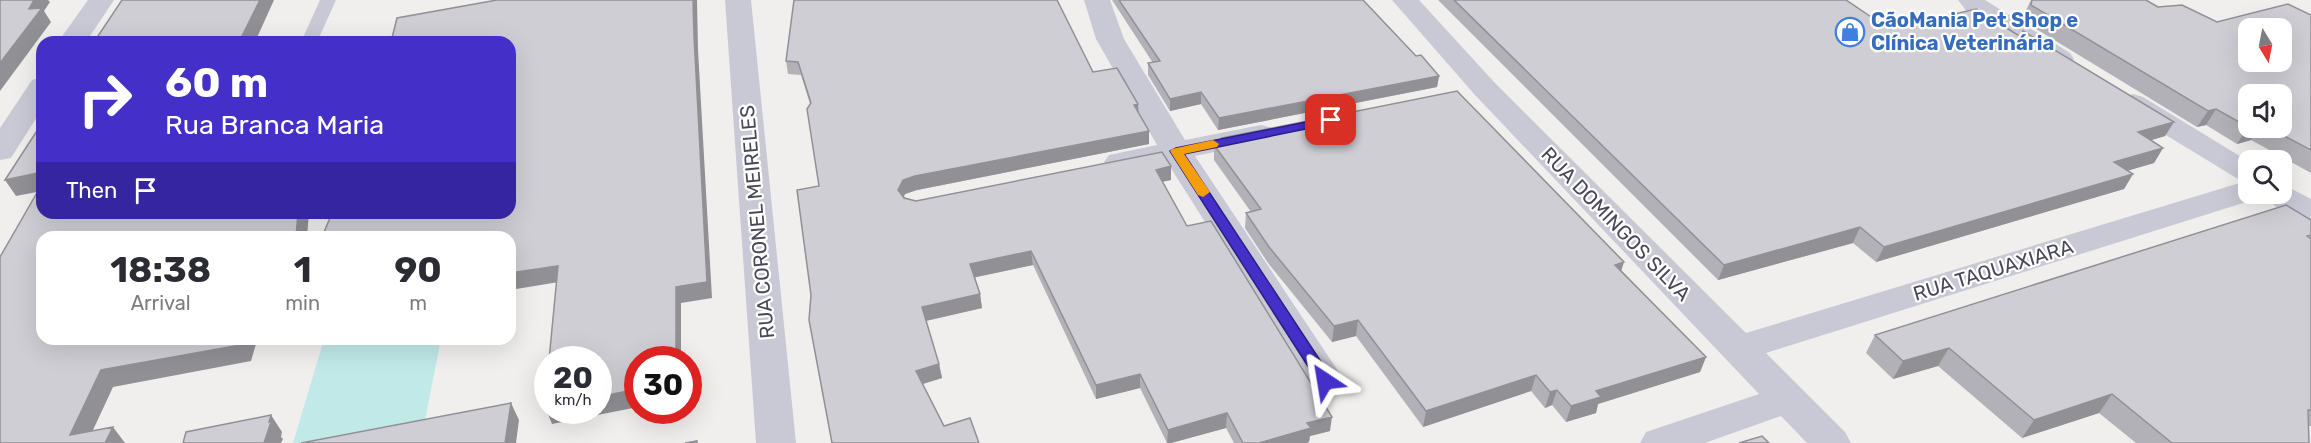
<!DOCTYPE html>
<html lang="en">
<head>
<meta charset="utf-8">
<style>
  :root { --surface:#fff; --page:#f2f2f3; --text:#2b2b33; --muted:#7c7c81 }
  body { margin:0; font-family:Rubik,sans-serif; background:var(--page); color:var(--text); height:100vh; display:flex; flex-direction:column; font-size:22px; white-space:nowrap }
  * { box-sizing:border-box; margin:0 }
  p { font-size:20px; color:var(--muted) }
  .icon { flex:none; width:33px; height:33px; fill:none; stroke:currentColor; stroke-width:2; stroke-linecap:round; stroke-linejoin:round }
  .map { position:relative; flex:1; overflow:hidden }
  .panel { position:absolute; left:36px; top:231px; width:480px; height:114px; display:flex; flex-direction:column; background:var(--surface); border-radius:18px; box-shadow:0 6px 24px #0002 }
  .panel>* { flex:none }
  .hud { position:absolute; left:36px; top:36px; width:480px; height:183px; border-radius:18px; box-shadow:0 6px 24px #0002; background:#442fc9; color:#fff; overflow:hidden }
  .needle { width:39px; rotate:170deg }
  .controls { position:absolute; left:2238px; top:18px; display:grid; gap:12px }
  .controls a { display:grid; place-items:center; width:54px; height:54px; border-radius:12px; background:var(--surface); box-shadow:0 6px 24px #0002; font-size:30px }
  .speed { position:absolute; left:534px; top:346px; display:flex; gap:12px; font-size:30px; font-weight:700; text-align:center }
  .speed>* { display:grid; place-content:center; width:78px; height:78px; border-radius:50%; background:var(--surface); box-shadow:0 6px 24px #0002; line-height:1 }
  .speed small { font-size:15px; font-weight:400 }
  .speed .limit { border:9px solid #d22; background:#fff; color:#111 }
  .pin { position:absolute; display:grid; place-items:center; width:51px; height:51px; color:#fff; margin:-26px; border-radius:12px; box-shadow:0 3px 9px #0006 }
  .me { position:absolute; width:66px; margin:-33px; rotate:327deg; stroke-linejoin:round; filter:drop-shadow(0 0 4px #0008) }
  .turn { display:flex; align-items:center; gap:21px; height:126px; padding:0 30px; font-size:27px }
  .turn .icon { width:78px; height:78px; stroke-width:2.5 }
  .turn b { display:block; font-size:42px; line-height:51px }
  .then { display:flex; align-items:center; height:57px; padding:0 30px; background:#0003; gap:12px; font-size:22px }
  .eta { display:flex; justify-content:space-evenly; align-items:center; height:102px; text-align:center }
  .eta b { font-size:36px; font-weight:700; line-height:42px }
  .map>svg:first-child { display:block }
</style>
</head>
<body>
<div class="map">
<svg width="2311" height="443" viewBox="0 0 2311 443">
  <rect width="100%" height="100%" fill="#f0efee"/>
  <!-- green -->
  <path fill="#c1e9e7" d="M324 339H441L424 425 334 443H293Z"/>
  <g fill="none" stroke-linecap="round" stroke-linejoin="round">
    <!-- service -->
    <path fill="#c9c9d6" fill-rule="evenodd" d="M320 0H336L317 42H301Z"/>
    <!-- minor -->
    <path fill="#c9c9d6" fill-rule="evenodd" d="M88 0H114L86 42H58Z
      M1084 0H1110L1124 39 1185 140 1261 125 1272 128 1276 134 1272 140 1195 156 1338 371 1344 381 1338 391 1325 395 1312 391 1167 162 1120 171 1109 169 1104 162 1109 155 1157 145 1096 39Z
      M1392 0H1419L1495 83 1746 333 2243 182 2123 109 2118 103 2123 97 2133 94 2143 97 2248 161V194H2262L2259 198 1766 353 1845 432 1851 443H1807L1781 416 1705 443H1640L1646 432 1759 394 1475 95Z
      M1958 0H1985L2070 53 2074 59 2070 65 2060 67 2050 65 1968 13Z
      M42 77V109L11 158 0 160V128L32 80Z
      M2282 184 2311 199V223C2295 219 2272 208 2264 194H2282Z"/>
    <!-- tertiary -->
    <path fill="#c9c9d6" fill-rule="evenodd" d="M725 0H751L796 443H756Z"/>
  </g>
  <!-- wall -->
  <path fill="#b2b1b7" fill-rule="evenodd" d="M1112 0H1363L1416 56 1439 76 1437 87 1218 130 1201 104 1170 111 1148 75V63H1153Z
    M1438 0H1846L1889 29 2020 36 2023 31 2174 122 2165 136 2151 140 2163 148 2154 163 2127 171 2133 174 2124 189 1876 262 1853 243 1718 280Z
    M2031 0H2146L2158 7 2217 22 2311 15V173L2251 140 2237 144 2206 125 2197 127 2023 21 2026 10ZM2282 94V128H2248Z
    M786 61 1093 72 1138 104V113L1149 131V144L917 190 905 194 904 197 916 201 1171 180 1162 182 1187 226 1330 431 1310 436 1309 442 1306 443H1234L1226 428 1171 443H1167L1140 388 1096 399 1033 265 975 277 980 294 982 308 926 321 939 364 942 378 923 384 944 426 979 443H832L819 186 810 104 801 75 788 74Z
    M1214 145 1621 270 1706 357 1700 372 1598 404 1596 413 1566 422 1552 405 1545 408 1531 391 1423 427 1356 336 1332 342 1268 263 1245 228 1246 213 1251 212 1214 160Z
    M2311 220V426H2308L2309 443H2136L2099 413 2022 438 1938 366 1893 379 1866 353 1875 335Z"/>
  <!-- shaded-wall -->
  <path fill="#919095" d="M34 0H48L50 2 44 11 51 22 0 91V63Z
    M260 0H274L255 42H239Z
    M693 0H697L698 50 712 298 681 303V360H676V287L694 36Z
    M1439 76 1437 87 1218 130 1219 118Z
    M1201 92V104L1170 111V99Z
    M1138 104 1139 117 1134 105Z
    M2216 109 2206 125 2197 127 2208 111Z
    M2174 122 2165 136 2129 147 2138 132Z
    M2248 127 2260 128 2251 140 2237 144Z
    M1149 131V144L917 190 905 194 900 203 898 190 903 180 915 176Z
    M2163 148 2154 163 2105 177 2114 162Z
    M1171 166V180L1156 183V170Z
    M42 172V191L16 196 5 180Z
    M2133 174 2124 189 1876 262 1884 247Z
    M298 213H309L307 237H296Z
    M1860 227 1853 243 1718 280 1724 265Z
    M1031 251 1033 265 972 278 970 264Z
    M1624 262 1619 278 1615 265Z
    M558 266 565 281 510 290V273Z
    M980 294 982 308 925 321 922 307Z
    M1358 320 1356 336 1332 342 1334 326Z
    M242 339H273L272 342 256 344 251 361 113 387 87 443 70 435 101 370Z
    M1949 348 1938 366 1893 379 1903 361Z
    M1706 357 1700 372 1598 404 1596 413 1566 422 1571 406 1596 391Z
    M939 364 942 378 919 385 916 371Z
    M1140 374V388L1096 399V385Z
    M1536 375 1531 391 1423 427 1426 411Z
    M638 389V407L552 424 545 407H548V411H598V397Z
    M1557 390 1552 405 1545 408 1550 392Z
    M2112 394 2099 413 2022 438 2034 420Z
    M511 403 519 420 516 443H505Z
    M1227 413 1226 428 1171 443H1167L1168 430Z
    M271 415 282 432 281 437 283 439 281 443H264Z
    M1332 417 1330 431 1310 436 1309 442 1306 443H1259L1307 423Z
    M113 427 125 443H105Z"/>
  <!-- building -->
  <path fill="#cfced5" stroke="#919095" stroke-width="1.5" fill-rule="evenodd" d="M0 0H34L29 9 42 8 0 63Z
    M122 0H260L239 42H94Z
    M497 0H693L694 36 707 282 676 287V360H638V389L598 397V360H549L558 266 510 273V237H322L332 213H510V42H391L397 18Z
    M794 0H1057L1093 72 1117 68 1138 104 1134 105 1149 131 915 176 903 180 898 190 904 198 916 201 1162 152 1171 166 1156 170 1187 226 1211 221 1332 417 1307 423 1311 428 1259 443H1243L1227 413 1168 430 1140 374 1096 385 1031 251 970 264 980 294 922 307 939 364 916 371 944 426 970 418 979 443H832L809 320 811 295 797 190 819 186 807 109 811 103 798 62 786 61Z
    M1119 0H1363L1416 56 1421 55 1439 76 1219 118 1201 92 1170 99 1148 63 1160 61Z
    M1454 0H1846L1889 29 1976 9 2021 37 2023 31 2174 122 2138 132 2163 148 2114 162 2133 174 1884 247 1860 227 1724 265Z
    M2032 0H2146L2158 7 2182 5 2217 22 2288 4 2311 15V150L2269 128H2282V94H2248V127L2216 109 2208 111 2031 5ZM2248 28H2282V62H2248Z
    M1457 91 1624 262 1615 265 1706 357 1596 391 1601 397 1571 406 1557 390 1550 392 1536 375 1426 411 1358 320 1334 326 1269 247 1246 213 1261 209 1214 145 1222 138Z
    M42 123V172L5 180Z
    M42 184V213H298L296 237H42V339H242L240 345 101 370 70 435 113 427 105 443H0V257Z
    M2286 205 2311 220V235L2307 236 2311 239V410H2308L2309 443H2172L2112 394 2034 420 1949 348 1903 361 1875 335Z
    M548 377V407H545Z
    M511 403 505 443H301Z
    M271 415 269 422H271L264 443H183L186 432Z
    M1762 436 1769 443H1739Z
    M697 441V443H685Z"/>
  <!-- route -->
  <path fill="#442fc9" stroke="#2c1f83" stroke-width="1.5" d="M1331 117 1337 120 1335 123 1184 154 1331 377 1333 381 1331 385H1320L1170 151 1176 148Z"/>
  <!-- slow -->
  <path fill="#f59e0b" d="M1213 140 1219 144 1217 147 1184 154 1210 192 1203 197 1198 195 1170 151 1172 149Z"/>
  <!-- icons -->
  <defs>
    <g id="shop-ring" transform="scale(1.5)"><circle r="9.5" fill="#fff" stroke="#3f7fe0" stroke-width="1.5"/><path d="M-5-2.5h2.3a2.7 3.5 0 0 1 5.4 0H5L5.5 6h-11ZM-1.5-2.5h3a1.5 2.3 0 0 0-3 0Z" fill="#3f7fe0"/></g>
  </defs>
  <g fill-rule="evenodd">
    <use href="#shop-ring" x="1850" y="32"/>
  </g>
  <g text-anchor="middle" stroke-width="4.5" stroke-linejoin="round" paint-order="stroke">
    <!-- shop labels -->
    <g font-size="20" font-weight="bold" fill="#366cbe" stroke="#fff" text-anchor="start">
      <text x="1871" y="27">CãoMania Pet Shop e<tspan x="1871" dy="23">Clínica Veterinária</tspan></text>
    </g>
    <!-- street labels -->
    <g font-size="20" fill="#494859" stroke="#fff">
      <text transform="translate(757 222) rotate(-95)" y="7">RUA CORONEL MEIRELES</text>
      <text transform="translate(1616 224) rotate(46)" y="7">RUA DOMINGOS SILVA</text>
      <text transform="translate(1993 270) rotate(-17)" y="7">RUA TAQUAXIARA</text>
    </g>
  </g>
</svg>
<div class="controls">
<a><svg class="needle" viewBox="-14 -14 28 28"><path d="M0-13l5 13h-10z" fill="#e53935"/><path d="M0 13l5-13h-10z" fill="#7c7c81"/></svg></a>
<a><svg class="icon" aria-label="sound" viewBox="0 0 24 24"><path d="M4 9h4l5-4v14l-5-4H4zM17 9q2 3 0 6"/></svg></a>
<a><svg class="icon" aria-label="search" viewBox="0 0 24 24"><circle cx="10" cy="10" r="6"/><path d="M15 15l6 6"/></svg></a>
</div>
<div class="speed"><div>20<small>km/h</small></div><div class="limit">30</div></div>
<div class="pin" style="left:1331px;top:120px;background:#d93025"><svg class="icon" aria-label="arrive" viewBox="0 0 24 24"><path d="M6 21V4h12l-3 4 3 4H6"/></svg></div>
<svg class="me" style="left:1325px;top:381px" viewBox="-20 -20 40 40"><path d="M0-17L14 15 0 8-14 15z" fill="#442fc9" stroke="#fff" stroke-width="4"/></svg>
<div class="hud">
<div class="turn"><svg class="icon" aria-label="right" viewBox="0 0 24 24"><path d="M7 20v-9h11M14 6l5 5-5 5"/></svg><div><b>60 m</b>Rua Branca Maria</div></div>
<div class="then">Then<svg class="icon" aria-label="arrive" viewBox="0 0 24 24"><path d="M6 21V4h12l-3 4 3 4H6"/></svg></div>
</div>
<section class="panel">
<div class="eta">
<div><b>18:38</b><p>Arrival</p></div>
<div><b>1</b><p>min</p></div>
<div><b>90</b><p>m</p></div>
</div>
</section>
</div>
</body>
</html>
